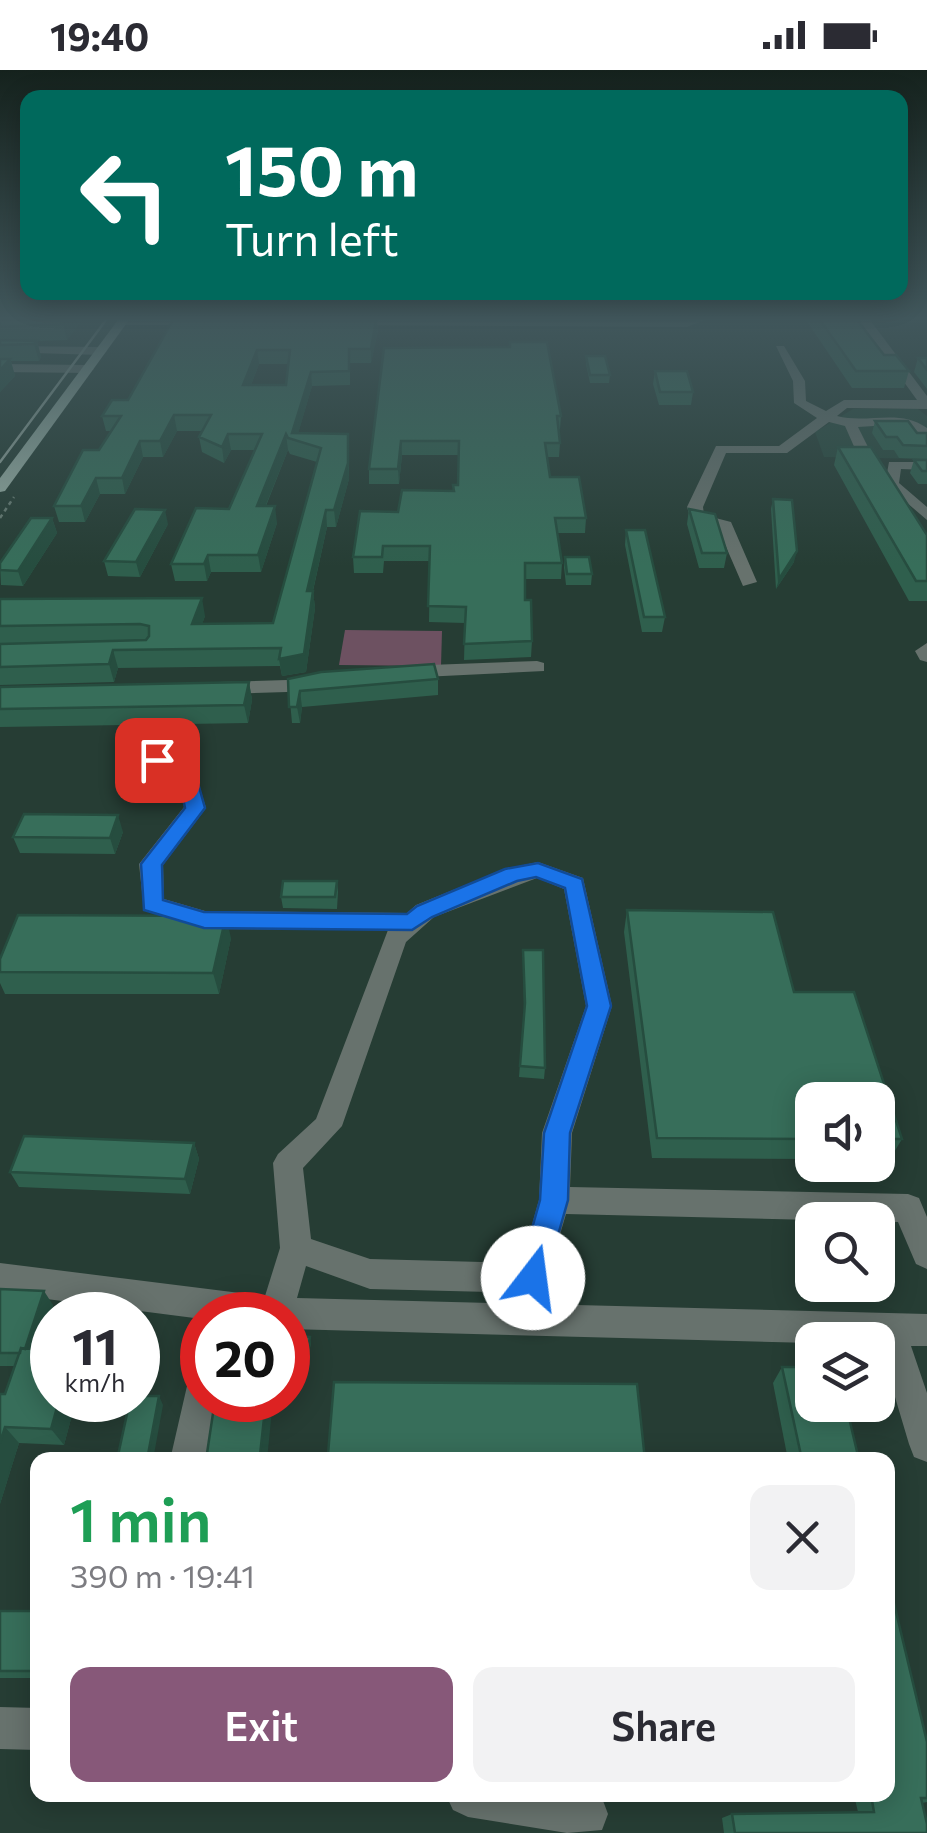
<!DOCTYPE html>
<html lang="en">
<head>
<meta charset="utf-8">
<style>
  :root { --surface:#fff; --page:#f2f2f3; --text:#2b2b33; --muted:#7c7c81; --accent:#875879 }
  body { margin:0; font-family:Commissioner,sans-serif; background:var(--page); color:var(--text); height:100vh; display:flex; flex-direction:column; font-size:38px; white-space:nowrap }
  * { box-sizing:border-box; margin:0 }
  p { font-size:32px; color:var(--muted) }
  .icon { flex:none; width:55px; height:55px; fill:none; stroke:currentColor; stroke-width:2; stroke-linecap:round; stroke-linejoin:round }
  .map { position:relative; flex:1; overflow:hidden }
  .details { position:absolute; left:30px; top:1382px; width:865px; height:350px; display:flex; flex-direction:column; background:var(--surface); border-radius:20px; box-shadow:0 5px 25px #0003 }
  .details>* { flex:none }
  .hud { position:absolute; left:20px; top:20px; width:888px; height:210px; border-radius:20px; box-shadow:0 5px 25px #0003; background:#00695c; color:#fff; overflow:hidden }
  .fabs { position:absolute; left:795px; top:1012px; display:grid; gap:20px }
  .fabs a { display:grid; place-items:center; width:100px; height:100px; border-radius:20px; background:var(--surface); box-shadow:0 5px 25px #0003; font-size:50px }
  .speed { position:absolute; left:30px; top:1222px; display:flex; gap:20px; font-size:50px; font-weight:700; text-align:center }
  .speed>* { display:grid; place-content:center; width:130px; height:130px; border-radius:50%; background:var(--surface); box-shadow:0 5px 25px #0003; line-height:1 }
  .speed small { font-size:25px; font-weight:400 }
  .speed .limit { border:15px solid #d22; background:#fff; color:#111 }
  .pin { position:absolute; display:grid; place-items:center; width:85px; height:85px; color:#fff; margin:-42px; border-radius:20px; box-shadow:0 5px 15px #0006 }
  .me { position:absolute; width:110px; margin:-55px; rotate:15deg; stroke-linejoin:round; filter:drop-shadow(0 0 8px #0008) }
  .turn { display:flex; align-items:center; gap:35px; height:210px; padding:0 40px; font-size:45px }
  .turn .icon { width:130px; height:130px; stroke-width:2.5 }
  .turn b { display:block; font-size:70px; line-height:85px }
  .round { display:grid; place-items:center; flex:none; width:105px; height:105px; border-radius:20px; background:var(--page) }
  .summary { display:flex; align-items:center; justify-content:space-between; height:170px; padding:0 40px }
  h1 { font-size:60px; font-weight:600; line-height:75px; color:#1e9e55 }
  .primary-button { display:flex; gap:20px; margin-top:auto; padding:20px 40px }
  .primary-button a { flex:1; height:115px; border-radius:20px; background:var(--accent); color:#fff; font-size:40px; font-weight:600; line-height:115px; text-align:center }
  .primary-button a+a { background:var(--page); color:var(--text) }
  .status { display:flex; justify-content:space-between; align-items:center; height:70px; padding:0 50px; background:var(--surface); direction:ltr }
  .status svg { height:28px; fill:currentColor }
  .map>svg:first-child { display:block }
</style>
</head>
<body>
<div class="status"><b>19:40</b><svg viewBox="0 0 49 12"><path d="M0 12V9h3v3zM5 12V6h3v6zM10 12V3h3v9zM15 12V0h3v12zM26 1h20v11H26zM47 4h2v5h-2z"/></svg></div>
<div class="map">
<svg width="927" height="1763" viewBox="0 0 927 1763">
  <rect width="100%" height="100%" fill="#263d34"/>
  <!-- built -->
  <path fill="#29493d" d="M853 339H918L927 346V389L824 387 815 362Z"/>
  <!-- green -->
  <path fill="#6d5161" d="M345 560 442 561 441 596 339 595Z"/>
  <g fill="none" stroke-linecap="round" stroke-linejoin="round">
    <!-- path -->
    <path stroke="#687c73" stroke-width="2.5" stroke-dasharray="4 4" stroke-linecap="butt" d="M0 448 14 427"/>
    <!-- minor -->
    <path fill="#67726d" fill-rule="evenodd" d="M119 250H210L212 252 206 255H123Z
      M342 250 686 251 705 250 687 257 346 255Z
      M859 250H870L927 326V339L847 338 837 346C868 354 900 338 927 358V368L905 354 858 357 870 381 863 385 856 381 845 356 829 352 787 383H726L703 437 704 445 731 452 757 512 743 516 717 456 692 452 687 437 716 376H779L817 348 794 333 793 311 776 276H784L805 311 806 331 826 341 844 330H917Z
      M0 276 101 277 107 281 101 285 0 282Z
      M0 294 88 295 94 299 88 303 0 302Z
      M889 392H927V400L901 399 899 413 927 437V450L885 414Z
      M927 573V592L920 590 915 581Z
      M537 591 544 593V601L402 608 393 602 402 596Z
      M318 603 327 609 325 613 287 622 219 624 209 618 219 612 287 610Z
      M157 685 196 705 206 738 163 795 164 829 205 841 407 843 416 835 505 799 538 792 583 808 612 936 572 1063 570 1117 908 1124 919 1128 927 1147V1199L916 1194 898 1152 566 1144 544 1219 533 1223 370 1219 306 1196 297 1228 927 1244V1276H911L927 1323V1392L914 1387 909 1374 878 1270H812V1273L288 1259V1245H202V1249L0 1223V1193L265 1226 280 1178 273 1093 278 1084 316 1049 388 860 205 859 144 840 139 794 184 737 179 713 147 691ZM537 808 564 819 586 936 542 1063 539 1130 521 1193 370 1189 311 1169 303 1098 342 1056 406 872 434 847Z
      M202 1298V1330H217L206 1390H170L190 1303Z
      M0 1637 38 1638V1680L0 1679Z
      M446 1725H593L602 1728 608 1744 602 1760 567 1763 468 1747 453 1740Z"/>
    <!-- major -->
    <path fill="#94aba1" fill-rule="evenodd" d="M118 250H129L5 421 0 422V408Z"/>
    <!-- tram -->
    <path stroke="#8fa199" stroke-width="2.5" d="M0 392 106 250"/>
  </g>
  <!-- wall -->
  <path fill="#2f5f4d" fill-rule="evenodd" d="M0 250H82L67 270 37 271 41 287 39 291H11L15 306 0 322Z
    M173 250H377L378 260 371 293H350V315L312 316 298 363 348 364 349 379V409L336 457H327L313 521 315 538 306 602 282 606 280 596 118 598 114 612 0 615V529L205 546 202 554 273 553 317 392 290 384 288 380 266 436 277 453 261 502H211L207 511H175L171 494 229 439 256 380H231L224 393 202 382 199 367 203 361H177L163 387H143L125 424H100L85 452H59L54 436 99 380 111 361H106L102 346 128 330ZM259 294H288L286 315H251Z
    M806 250H857L884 285 909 301 904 318H852Z
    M384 278 561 346 560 359H559L560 373 559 387H547L550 407 586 448 585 463H557L562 493 561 509H525V530L532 571 531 587 464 590 465 553 429 552 430 491H384L383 503H354L353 487 398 442 453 421 458 415 459 385H402L399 414H369V399Z
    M586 286 610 305 609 313H590L586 294Z
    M918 288H927V319L914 302Z
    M655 301 693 322 691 335H659L653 314Z
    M875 351 917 363H927V389L899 388 894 380H883L872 363Z
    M838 377 927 465V531H909L834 395Z
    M914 390H927V414H918L910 403Z
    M773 429 794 492 776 519 771 439Z
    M689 439 727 483 724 498H699L687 454Z
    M52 448 57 463 23 516 1 515 0 493Z
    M168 454 140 507 108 506 104 491Z
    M626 460 665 547 662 562H642L625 475Z
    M565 487 592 504 591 515H566L564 497Z
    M288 609H438V625L302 637 300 653H292Z
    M249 612 252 630 248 653 0 657V617Z
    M123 762 115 784 20 783 13 767Z
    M337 811 338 822 337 839 283 838 281 827Z
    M627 840 773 842 794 922H854L902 1069 890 1089H878V1030H812V1089L652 1088 624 862Z
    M231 868 219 924H5L0 913V889Z
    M523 880 545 998 544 1009 519 1007 524 942Z
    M194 1073 199 1089 190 1124 19 1117 10 1102Z
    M0 1219 53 1235 39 1279 52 1330H76L64 1375 19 1373 0 1434 5 1324 15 1296H0Z
    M288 1272H311L306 1302 288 1301Z
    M782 1297 859 1390H788L773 1313Z
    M0 1541H38V1608H0Z
    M927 1672V1732L922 1733 927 1763H724L722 1748 732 1744 858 1742 854 1725H888Z"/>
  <!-- shaded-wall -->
  <path fill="#264d3f" d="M66 250H82L67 270 63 254Z
    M376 250 378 260 371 293V279Z
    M37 271 41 287 39 291 34 274Z
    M257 280 259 294 245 330 243 315Z
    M10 289 15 306 0 322V300Z
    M311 302 312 316 296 371 292 363Z
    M174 345 177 361 163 387 160 371Z
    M228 364 231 380 224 393 222 377Z
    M286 364 288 380 259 452 257 436Z
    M348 364 349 409 336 457 334 440Z
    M140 371 143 387 125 424 122 408Z
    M401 371 402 385 399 414 398 399Z
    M96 408 100 424 85 452 81 436Z
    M275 436 277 453 261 502 258 485Z
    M165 440 168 454 140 507 136 492Z
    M326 440 327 457 309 538 307 521Z
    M52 448 57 463 23 516 18 501Z
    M797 481 794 492 776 519 779 509Z
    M208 485 211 502 207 511 204 494Z
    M313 521 315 538 306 602 282 606 279 589Z
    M202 528 205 546 196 572 192 554Z
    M113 580 118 598 114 612 109 594Z
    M249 612 252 630 248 653 244 635Z
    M300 621 302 637 300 653 297 637Z
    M118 745 123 762 115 784 110 768Z
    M226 846 231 868 219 924 213 903Z
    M194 1073 199 1089 190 1124 185 1109Z
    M44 1221 53 1235 34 1296 24 1283Z
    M310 1267 311 1272 306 1302 305 1298Z
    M159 1326 163 1335 153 1390H147Z
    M59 1330H76L64 1375 51 1359Z
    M266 1330H273L267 1390 260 1385Z
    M5 1357 19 1373 0 1434V1373Z"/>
  <!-- building -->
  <path fill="#376e5a" stroke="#264d3f" stroke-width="2.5" fill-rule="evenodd" d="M0 250H66L63 254 0 257Z
    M173 250H376L371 279H349V301L311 302 292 363 348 364V393L334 440H326L307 521H313L304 584 279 589 281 578 113 580 109 594 0 597V574L146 570 149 566V556L140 554 0 556V529L202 528 192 554 273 553 321 378 288 368 286 364 257 436H275L258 485H208L204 494H171L196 438 229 439 262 364H228L222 377 199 367 211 345H174L160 371H140L122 408H96L81 436H54L83 380H99L121 346H102L112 330H128ZM257 280H290L286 315H243Z
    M820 250H857L884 285H896L909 301H856Z
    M0 270 37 271 34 274 0 275Z
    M510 272H547L561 346H557L560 373H545L550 407H579L586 448H555L562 493H525V530H531L532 571 464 574 466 537 428 536 430 476H383L382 487H353L360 441 398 442 402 420 454 421 453 415H458L459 371H401L398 399H369L384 278 510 277Z
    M586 286H605L610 305H590Z
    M918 288H927V300Z
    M0 289H10L0 300Z
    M655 301H687L693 322H660Z
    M875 351H908L917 363H927V376L903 375 897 367H886Z
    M838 377H871L927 465V511H916Z
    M914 390H927V401H922Z
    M773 429 792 430 797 481 779 509Z
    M135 439 165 440 136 492 104 491Z
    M689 439 715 444 727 483H702Z
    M31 448H52L18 501 0 500V493Z
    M626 460H645L665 547H644Z
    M565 487H589L592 504H567Z
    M434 594 438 609 300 621 297 637H289L288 609 321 602Z
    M249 612 244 635 0 639V617Z
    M24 744 118 745 110 768 13 767Z
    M283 811H337L335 827H281Z
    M627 840 773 842 794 922H854L902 1069H878V1030H812V1069L657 1068Z
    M18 845 226 846 213 903 0 902V889Z
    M523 880H543L545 998 520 996 525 933Z
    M24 1066 194 1073 185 1109 10 1102Z
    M0 1219 44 1221 25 1279 21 1278 20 1283H0Z
    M289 1266 310 1267 305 1298 288 1297Z
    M21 1278 52 1280V1330H59L51 1359 5 1357 0 1373V1324H5Z
    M782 1297H812V1335H846L859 1390H802Z
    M334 1312 637 1314 645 1390H206L215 1330H266L260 1385 328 1384Z
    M138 1326H159L147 1390H117L130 1330H138Z
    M888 1508 927 1672V1728H921L927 1754V1763H735L732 1744 874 1742 871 1725H888Z
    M0 1541H38V1601H0Z"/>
  <!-- sky -->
  <linearGradient id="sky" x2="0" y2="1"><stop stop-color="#15221d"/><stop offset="0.5" stop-color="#41575c"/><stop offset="1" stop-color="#41575c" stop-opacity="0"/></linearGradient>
  <rect width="927" height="497" fill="url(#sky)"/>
  <!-- route -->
  <path fill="#1a73e8" stroke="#114b97" stroke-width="2.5" d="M157 685 196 706 205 738 162 795 163 830 204 842 407 844 417 836 505 799 538 793 582 809 611 936 570 1063 568 1130 543 1218 533 1222 523 1218 518 1208 540 1130 544 1063 587 936 565 818 536 807 517 811 432 847 412 860 204 858 144 840 141 794 185 738 180 713 148 690Z"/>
</svg>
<div class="fabs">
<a><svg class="icon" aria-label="sound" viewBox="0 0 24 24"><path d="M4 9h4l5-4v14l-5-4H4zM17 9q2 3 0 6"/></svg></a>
<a><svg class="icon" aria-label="search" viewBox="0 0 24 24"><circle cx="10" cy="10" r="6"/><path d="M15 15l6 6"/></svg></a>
<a><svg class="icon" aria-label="layers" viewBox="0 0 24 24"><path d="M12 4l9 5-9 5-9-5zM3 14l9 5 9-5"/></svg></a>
</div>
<div class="speed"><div>11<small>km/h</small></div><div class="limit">20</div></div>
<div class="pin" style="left:157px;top:690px;background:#d93025"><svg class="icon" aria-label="arrive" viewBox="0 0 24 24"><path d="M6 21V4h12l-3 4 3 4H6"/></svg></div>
<svg class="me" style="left:533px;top:1208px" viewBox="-20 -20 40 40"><circle r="19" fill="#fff"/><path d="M0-13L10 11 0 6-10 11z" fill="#1a73e8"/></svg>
<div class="hud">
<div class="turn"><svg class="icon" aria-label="left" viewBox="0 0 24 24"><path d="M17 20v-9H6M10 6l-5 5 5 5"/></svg><div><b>150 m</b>Turn left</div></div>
</div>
<section class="details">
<div class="summary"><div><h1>1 min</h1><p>390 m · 19:41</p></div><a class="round"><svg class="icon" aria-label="close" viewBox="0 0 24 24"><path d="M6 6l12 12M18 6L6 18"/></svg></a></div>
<div class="primary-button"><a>Exit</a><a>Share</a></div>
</section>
</div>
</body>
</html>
